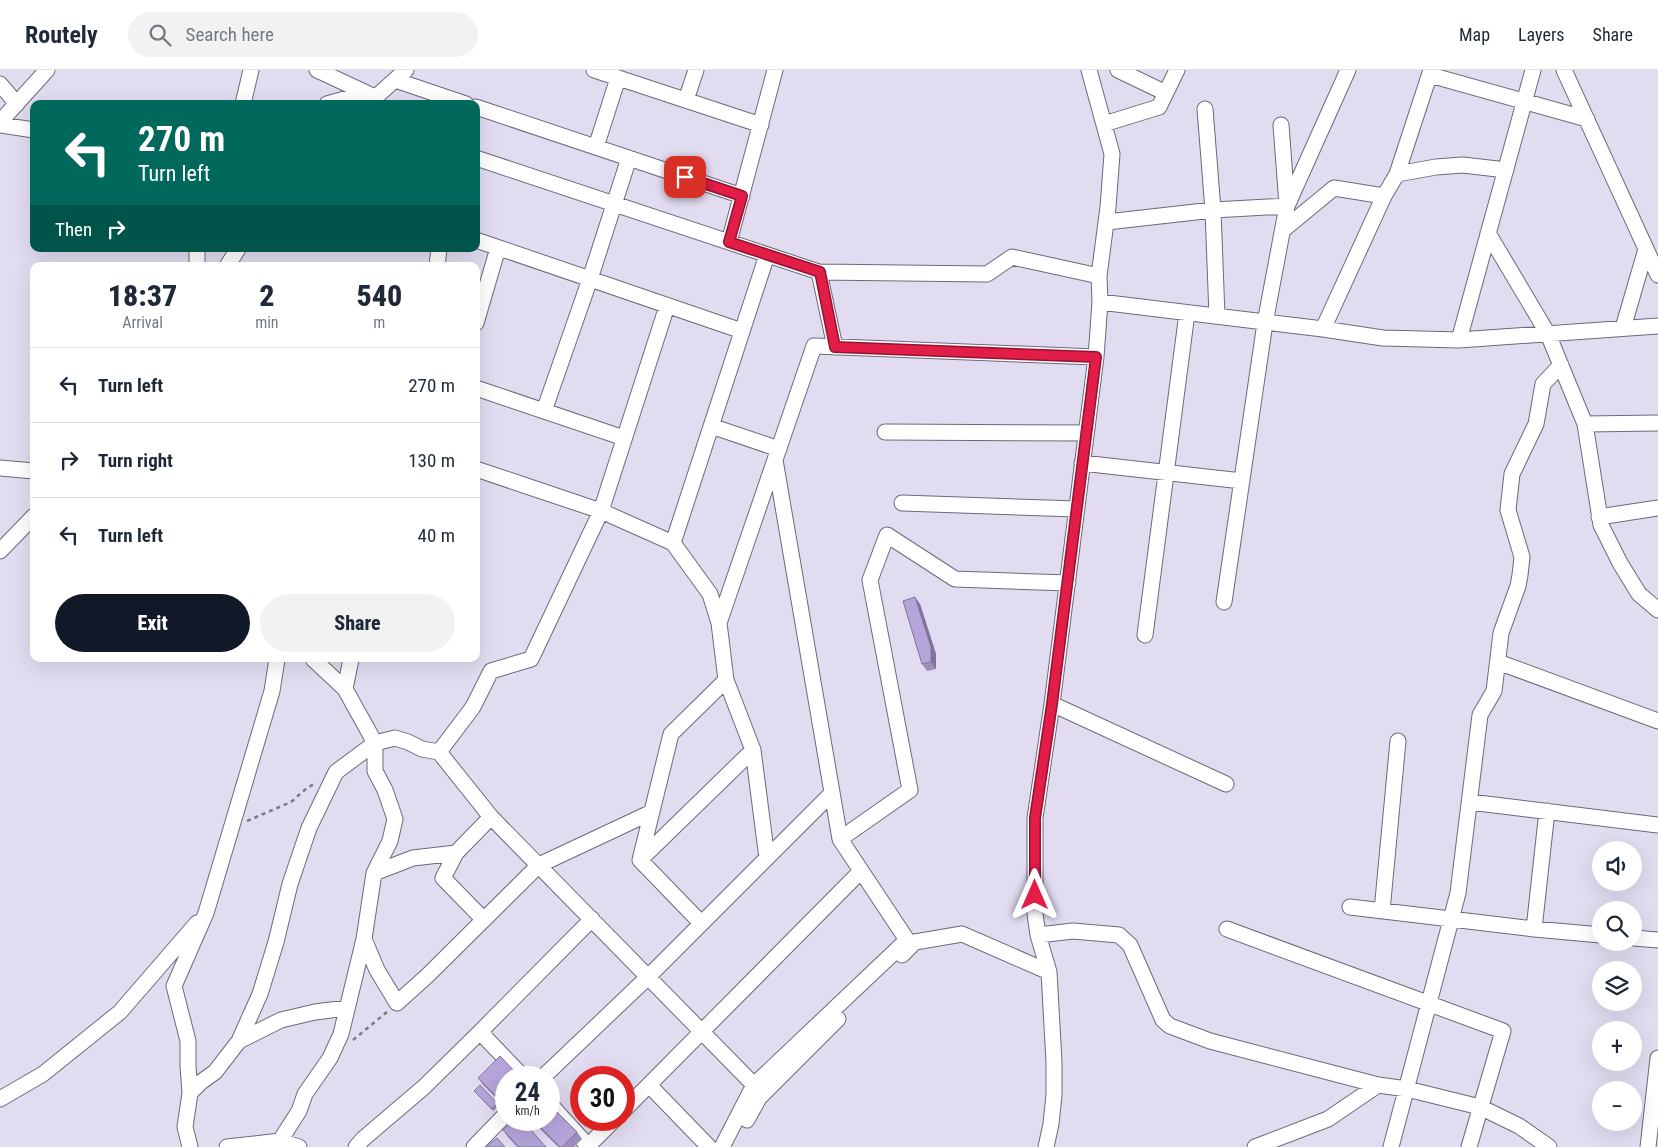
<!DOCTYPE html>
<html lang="en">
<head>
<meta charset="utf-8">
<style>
  :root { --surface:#fff; --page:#f2f2f3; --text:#1f2937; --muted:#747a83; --line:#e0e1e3; --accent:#111827 }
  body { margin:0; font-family:"Roboto Condensed",sans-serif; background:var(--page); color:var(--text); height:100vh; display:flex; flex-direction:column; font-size:19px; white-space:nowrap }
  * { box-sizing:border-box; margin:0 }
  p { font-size:16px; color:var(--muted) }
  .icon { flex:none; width:28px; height:28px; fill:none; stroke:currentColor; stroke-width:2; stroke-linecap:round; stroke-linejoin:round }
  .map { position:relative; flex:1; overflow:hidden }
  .side { position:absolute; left:30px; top:192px; width:450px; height:400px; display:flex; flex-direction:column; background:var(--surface); border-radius:10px; box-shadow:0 5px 20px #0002 }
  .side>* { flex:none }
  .top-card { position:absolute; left:30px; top:30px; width:450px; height:152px; border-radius:10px; box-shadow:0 5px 20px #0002; background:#00695c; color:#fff; overflow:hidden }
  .fabs { position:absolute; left:1592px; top:771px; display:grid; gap:10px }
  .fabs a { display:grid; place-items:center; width:50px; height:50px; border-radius:50%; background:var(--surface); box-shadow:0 5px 20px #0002; font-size:25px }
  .speed { position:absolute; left:495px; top:996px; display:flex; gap:10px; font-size:25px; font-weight:700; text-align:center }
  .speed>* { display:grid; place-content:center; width:65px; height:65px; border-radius:50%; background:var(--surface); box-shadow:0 5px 20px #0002; line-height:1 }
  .speed small { font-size:12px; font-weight:400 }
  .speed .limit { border:8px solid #d22; background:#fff; color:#111 }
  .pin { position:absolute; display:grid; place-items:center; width:42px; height:42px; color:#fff; margin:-21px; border-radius:10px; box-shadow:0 2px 8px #0006 }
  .me { position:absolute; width:55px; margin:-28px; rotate:0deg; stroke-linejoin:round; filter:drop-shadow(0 0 4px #0008) }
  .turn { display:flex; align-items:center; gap:18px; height:105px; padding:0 25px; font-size:22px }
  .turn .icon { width:65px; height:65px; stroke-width:2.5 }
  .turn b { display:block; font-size:35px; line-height:42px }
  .then { display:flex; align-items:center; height:48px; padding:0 25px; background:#0003; gap:10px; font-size:19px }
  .eta { display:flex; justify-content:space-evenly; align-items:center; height:85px; text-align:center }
  .eta b { font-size:30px; font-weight:800; line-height:35px }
  .button { display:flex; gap:10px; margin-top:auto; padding:10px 25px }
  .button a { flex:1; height:58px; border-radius:30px; background:var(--accent); color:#fff; font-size:20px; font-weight:800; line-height:58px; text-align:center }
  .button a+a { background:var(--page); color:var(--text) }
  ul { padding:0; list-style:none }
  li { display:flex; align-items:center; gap:15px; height:75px; padding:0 25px; border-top:1px solid var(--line) }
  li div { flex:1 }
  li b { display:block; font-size:19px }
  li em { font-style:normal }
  header { display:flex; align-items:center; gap:30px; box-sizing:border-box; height:70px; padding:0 25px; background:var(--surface); border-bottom:1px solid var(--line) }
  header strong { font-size:24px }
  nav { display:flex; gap:28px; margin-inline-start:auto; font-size:18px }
  .search { width:350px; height:45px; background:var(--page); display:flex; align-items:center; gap:12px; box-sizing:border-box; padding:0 18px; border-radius:28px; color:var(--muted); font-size:19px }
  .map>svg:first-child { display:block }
</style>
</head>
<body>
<header>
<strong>Routely</strong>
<div class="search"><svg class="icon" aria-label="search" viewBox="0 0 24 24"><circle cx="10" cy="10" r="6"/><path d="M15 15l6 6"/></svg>Search here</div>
<nav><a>Map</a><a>Layers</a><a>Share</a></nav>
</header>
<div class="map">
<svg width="1658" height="1077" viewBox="0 0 1658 1077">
  <rect width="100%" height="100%" fill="#e2dcf1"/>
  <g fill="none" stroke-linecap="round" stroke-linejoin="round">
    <!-- minor casing -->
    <g stroke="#6e687b" stroke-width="17">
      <path id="minor" d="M317 0 375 27
        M594 0 761 55
        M1118 0 1166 23
        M1564 0 1658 205
        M1430 5 1587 49
        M395 10 466 34
        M0 14 17 34
        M686 30 696 0
        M243 34 251 0
        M327 34 366 23
        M368 34 406 0
        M476 37 742 126
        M1205 39 1213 140 1217 246
        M0 52 47 0
        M1104 54 1159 37 1177 0
        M0 55 34 60
        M1281 55 1287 135
        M596 77 618 8
        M476 88 819 202 987 204 1012 187 1099 206
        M1397 104 1436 97 1463 95 1506 100
        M1107 152 1213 140 1287 136
        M1283 160 1334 118 1384 126
        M1488 163 1548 264 1585 354 1601 455 1620 493 1639 524 1658 540
        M476 170 742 261
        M729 172 775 0
        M197 196V179
        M227 196 238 179
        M437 196 439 179
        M819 202 835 277
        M1100 232 1323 259 1383 268 1459 270 1658 256
        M476 253 498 178
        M1623 258 1646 179
        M1323 259 1384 126 1397 104 1431 0
        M1459 270 1533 0
        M476 318 624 368
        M544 341 590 209 629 88
        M1585 354 1658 353
        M711 356 779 379
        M885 362 1086 363
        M1082 393 1242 411
        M0 398 34 401
        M476 399 601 441 673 473 710 524 719 553 726 610 753 680 767 788
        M902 433 1077 439
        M1599 447 1658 438
        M673 473 767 185
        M0 481 34 446
        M1224 532 1265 253 1287 136 1348 0
        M719 553 814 276 1096 287
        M1145 565 1187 243
        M313 589 345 619
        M351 589 345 619 375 673V701L385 720 395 749 390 771 374 803 364 869 377 900 397 933 427 906 539 795 652 742
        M1498 592 1658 651
        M1052 634 1226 714
        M439 682 473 637 491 601 531 589 601 441 667 236
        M1470 732 1658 755
        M840 769 910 720 870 510 887 465 955 509 1068 513
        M456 783 443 808 484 850
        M641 789 753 680
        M640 790 671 664 726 610
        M640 790 701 853
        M374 803 413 788 456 783 491 747
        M1350 837 1534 859 1601 865
        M1382 841 1398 671
        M1227 859 1503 961 1469 1077
        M1534 859 1547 741
        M1038 865 1073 861 1119 865 1130 875 1163 950 1170 956 1210 971 1378 1015 1407 1019 1480 1037 1519 1056 1549 1077
        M1634 868 1658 870
        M902 885 915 872 962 864 1049 902
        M480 962 524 1008
        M239 971 281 950 315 942 347 938
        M542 1008 648 907 832 723
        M649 1015 709 1077
        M190 1023 188 996V971L174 916 206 843 272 621 277 589
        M0 1029 43 1004 120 942 197 853
        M549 1033 589 1077
        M624 1040 861 801
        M747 1050 759 1028 838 949
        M190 1077 185 1057 190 1023 201 1012 215 1002 239 971 260 924 276 872 290 814 309 758 336 702 375 673 395 668 408 672 422 679 439 682 491 747 754 1015
        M227 1077 280 1071 299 1077
        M276 1077 299 1041 305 1024 330 988 341 964 364 869
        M356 1077 363 1069 424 1017 480 962 592 849
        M474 1077 506 1044
        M587 1077 614 1050
        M722 1077 754 1015 907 870 840 769 775 390
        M1046 1077 1051 1054 1054 1025V992L1049 902 1038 865 1035 844V748L1052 634 1096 287 1100 232 1099 206 1108 137 1112 84 1089 0
        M1255 1077 1328 1049 1378 1015
        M1391 1077 1458 823 1480 645 1494 621 1501 563 1518 516 1520 505 1522 487 1508 440 1512 404 1536 354 1543 314 1561 295
        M1648 1077 1658 988"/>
    </g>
    <!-- path -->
    <path stroke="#7b7785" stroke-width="2.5" stroke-dasharray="4 4" stroke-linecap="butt" d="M247 751 291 732 307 718 314 714
      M353 970 387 942"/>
    <!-- minor -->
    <use href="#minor" stroke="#fff" stroke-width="15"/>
  </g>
  <!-- wall -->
  <path fill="#9d8ebc" d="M920 534 936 584V599L927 601 922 594Z
    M519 1006 521 1008H506V1030L502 1034 483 1015 478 1008Z
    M474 1021 497 1033 499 1036 493 1041Z
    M531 1050H549L577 1062 582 1069 574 1077H558Z
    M503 1060 546 1077H517L508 1067Z"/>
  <!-- shaded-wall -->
  <path fill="#7f7499" d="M915 527 920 534 936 584V599L931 592Z"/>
  <!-- building -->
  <path fill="#b6a5db" stroke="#7f7499" d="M915 527 931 577V592L922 594 903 531Z
    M500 986 519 1006 517 1008H506V1018L497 1027 478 1008Z
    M480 1015 497 1033 492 1039 474 1021Z
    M549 1034 577 1062 562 1077H560L533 1050H549Z
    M514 1050H522L546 1077H519L503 1060Z
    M497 1068 505 1077H486Z"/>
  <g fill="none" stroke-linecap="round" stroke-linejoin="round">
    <!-- route casing -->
    <g stroke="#92132f" stroke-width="12">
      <path id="route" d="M685 107 742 126 729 172 820 202 835 277 1096 287 1052 634 1035 748V825"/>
    </g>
    <!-- route -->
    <use href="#route" stroke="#e11d48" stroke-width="9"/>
  </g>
</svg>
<div class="fabs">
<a><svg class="icon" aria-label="sound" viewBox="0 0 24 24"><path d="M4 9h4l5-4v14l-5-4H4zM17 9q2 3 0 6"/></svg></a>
<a><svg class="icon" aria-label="search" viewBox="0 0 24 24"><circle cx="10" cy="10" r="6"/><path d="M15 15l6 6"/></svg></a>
<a><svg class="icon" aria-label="layers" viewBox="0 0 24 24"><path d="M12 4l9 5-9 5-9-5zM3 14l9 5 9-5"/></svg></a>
<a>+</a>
<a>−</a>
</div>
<div class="speed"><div>24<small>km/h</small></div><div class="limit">30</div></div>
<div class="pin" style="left:685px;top:107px;background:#d93025"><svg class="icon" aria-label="arrive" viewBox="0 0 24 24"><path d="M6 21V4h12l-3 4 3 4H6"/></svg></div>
<svg class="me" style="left:1035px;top:825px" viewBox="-20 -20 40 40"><path d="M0-17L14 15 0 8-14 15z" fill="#e11d48" stroke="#fff" stroke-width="4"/></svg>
<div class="top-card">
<div class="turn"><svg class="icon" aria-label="left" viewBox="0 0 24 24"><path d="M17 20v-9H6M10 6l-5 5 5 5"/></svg><div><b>270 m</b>Turn left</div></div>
<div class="then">Then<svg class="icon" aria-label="right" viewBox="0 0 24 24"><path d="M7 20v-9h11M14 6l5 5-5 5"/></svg></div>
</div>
<section class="side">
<div class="eta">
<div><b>18:37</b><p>Arrival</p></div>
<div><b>2</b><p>min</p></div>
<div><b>540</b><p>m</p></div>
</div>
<ul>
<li><svg class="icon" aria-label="left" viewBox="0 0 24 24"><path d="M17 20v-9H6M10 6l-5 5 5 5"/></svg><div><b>Turn left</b></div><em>270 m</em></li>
<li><svg class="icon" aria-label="right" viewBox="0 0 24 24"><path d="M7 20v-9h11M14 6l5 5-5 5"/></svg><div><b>Turn right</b></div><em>130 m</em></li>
<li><svg class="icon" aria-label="left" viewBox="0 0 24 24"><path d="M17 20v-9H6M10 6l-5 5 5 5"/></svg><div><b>Turn left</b></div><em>40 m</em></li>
</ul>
<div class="button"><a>Exit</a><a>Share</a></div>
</section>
</div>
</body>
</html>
